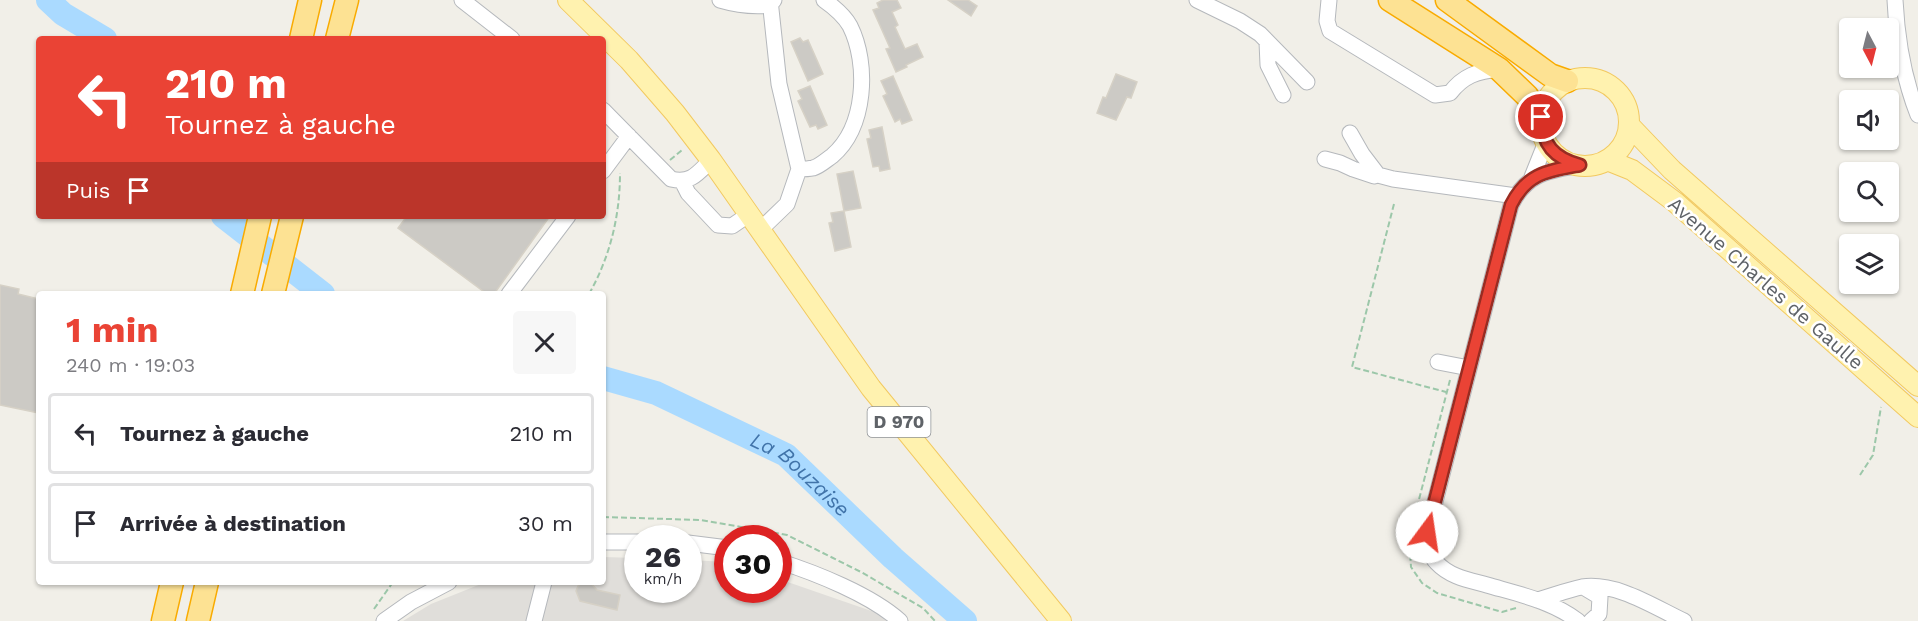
<!DOCTYPE html>
<html lang="fr">
<head>
<meta charset="utf-8">
<style>
  :root { --surface:#fff; --page:#f7f7f7; --text:#2b2b33; --muted:#7c7c81; --line:#e1e1e2; --accent:#ea4335 }
  body { margin:0; font-family:"Work Sans",sans-serif; background:var(--page); color:var(--text); height:100vh; display:flex; flex-direction:column; font-size:22px; white-space:nowrap }
  * { box-sizing:border-box; margin:0 }
  p { font-size:20px; color:var(--muted) }
  .icon { flex:none; width:33px; height:33px; fill:none; stroke:currentColor; stroke-width:2; stroke-linecap:round; stroke-linejoin:round }
  .map { position:relative; flex:1; overflow:hidden }
  .panel { position:absolute; left:36px; top:291px; width:570px; height:294px; display:flex; flex-direction:column; background:var(--surface); border-radius:6px; box-shadow:0 2px 4px #0004 }
  .panel>* { flex:none }
  .banner { position:absolute; left:36px; top:36px; width:570px; height:183px; border-radius:6px; box-shadow:0 2px 4px #0004; background:#ea4335; color:#fff; overflow:hidden }
  .needle { width:39px; rotate:173deg }
  .fabs { position:absolute; left:1839px; top:18px; display:grid; gap:12px }
  .fabs a { display:grid; place-items:center; width:60px; height:60px; border-radius:6px; background:var(--surface); box-shadow:0 2px 4px #0004; font-size:30px }
  .speed { position:absolute; left:624px; top:525px; display:flex; gap:12px; font-size:30px; font-weight:700; text-align:center }
  .speed>* { display:grid; place-content:center; width:78px; height:78px; border-radius:50%; background:var(--surface); box-shadow:0 2px 4px #0004; line-height:1 }
  .speed small { font-size:15px; font-weight:400 }
  .speed .limit { border:9px solid #d22; background:#fff; color:#111 }
  .pin { position:absolute; display:grid; place-items:center; width:51px; height:51px; color:#fff; margin:-26px; border:3px solid #fff; border-radius:50%; box-shadow:0 2px 6px #0007 }
  .me { position:absolute; width:66px; margin:-33px; rotate:14deg; stroke-linejoin:round; filter:drop-shadow(0 0 4px #0008) }
  .turn { display:flex; align-items:center; gap:21px; height:126px; padding:0 30px; font-size:27px }
  .turn .icon { width:78px; height:78px; stroke-width:2.5 }
  .turn b { display:block; font-size:42px; line-height:51px }
  .then { display:flex; align-items:center; height:57px; padding:0 30px; background:#0003; gap:12px; font-size:22px }
  .round { display:grid; place-items:center; flex:none; width:63px; height:63px; border-radius:6px; background:var(--page) }
  .overview { display:flex; align-items:center; justify-content:space-between; height:102px; padding:0 30px }
  h1 { font-size:36px; font-weight:700; line-height:45px; color:var(--accent) }
  ul { padding:0; list-style:none }
  li { display:flex; align-items:center; gap:18px; height:81px; margin:0 12px 9px; padding:0 18px; border:3px solid var(--line); border-radius:6px }
  li div { flex:1 }
  li b { display:block; font-size:22px }
  li em { font-style:normal }
  .map>svg:first-child { display:block }
</style>
</head>
<body>
<div class="map">
<svg width="1918" height="621" viewBox="0 0 1918 621">
  <rect width="100%" height="100%" fill="#f1efe8"/>
  <!-- industrial -->
  <path fill="#e0deda" d="M603 557 637 558 638 590H688L689 560 727 562 728 590H778L779 579 883 615 889 621H403L431 604 486 582H603Z"/>
  <g fill="none" stroke-linecap="round" stroke-linejoin="round">
    <!-- river -->
    <g stroke="#aadaff" stroke-width="24">
      <path d="M48 0 63 14 105 39"/>
      <path d="M223 216 323 294"/>
      <path id="s1" d="M603 378 656 393 786 455 893 558 965 621"/>
    </g>
  </g>
  <!-- building -->
  <path fill="#cccac5" stroke="#d6d1c6" stroke-width="1.5" d="M883 0H897L901 8 892 12 898 25 895 27 905 49 917 44 923 57 906 65 907 67 896 72 886 49 890 48 873 10 879 8 877 3Z
    M948 0H968L977 6 971 16Z
    M800 38 803 42 808 40 823 74 808 81 791 42Z
    M1116 74 1137 82 1131 98 1127 97 1116 120 1097 113 1103 97 1106 98Z
    M893 76 912 120 902 124 900 119 895 122 883 96 887 94 881 81Z
    M810 86 827 125 818 129 816 125 810 127 798 101 802 99 798 91Z
    M882 127 890 169 880 171 879 166 873 167 867 139 871 138 869 130Z
    M853 171 861 208 844 211 851 247 835 251 829 223 833 222 831 213 844 211 837 174Z
    M407 216H550L494 294H487L398 228Z
    M0 285 19 289 18 294 39 299V413L0 405Z
    M583 582H590L597 590 620 595 617 610 580 601 576 591 578 586Z"/>
  <g fill="none" stroke-linecap="round" stroke-linejoin="round">
    <!-- minor casing -->
    <g stroke="#b5b8bc" stroke-width="17">
      <path id="minor" d="M462 0 512 39
        M720 0C737 5 752 7 770 5L774 0
        M1197 0 1240 21 1260 34 1307 82
        M1329 0 1327 21 1330 31 1435 95 1450 93C1463 76 1477 71 1499 69
        M1895 0C1897 40 1903 77 1918 115
        M1267 42 1268 65 1283 95
        M603 110 671 179C691 184 698 173 711 160
        M1350 133 1362 154 1378 175
        M1325 159 1340 163 1353 169 1374 176 1378 175 1393 179 1516 196
        M799 169C803 169 808 169 813 168 820 166 826 160 832 156 866 127 869 64 850 26 844 15 834 7 824 0
        M603 171 629 136
        M1532 177 1546 142
        M682 181 688 193 718 225 732 226 748 215
        M760 230 787 204 799 169 779 84 770 0
        M509 294 568 216
        M1438 362 1469 368
        M603 542H638
        M688 543 728 548
        M778 561C816 573 871 595 900 621
        M1585 588 1600 597 1599 614 1591 621
        M1537 600C1552 596 1567 590 1582 587 1617 582 1654 607 1684 621
        M384 621 411 602 449 582
        M534 621 544 582
        M1578 621C1552 601 1518 594 1487 585 1469 580 1450 577 1437 563 1429 555 1428 543 1427 533L1511 205C1527 173 1547 171 1580 165"/>
    </g>
    <!-- major casing -->
    <g stroke="#f2c960" stroke-width="22">
      <path id="major" d="M568 0 629 60 675 113 711 160 871 388 1061 621
        M1541 122a44 44 0 1 1 88 0a44 44 0 1 1-88 0Z
        M1629 125 1672 170 1918 386
        M1607 160 1632 170 1675 202 1918 417"/>
    </g>
    <!-- highway casing -->
    <g stroke="#f9ab00" stroke-width="25">
      <path id="highway" d="M1390 0 1499 69 1527 96 1541 117
        M1447 0 1550 75 1567 81
        M301 39 310 0
        M337 39 347 0
        M242 294 260 216
        M273 294 292 216
        M163 621 172 582
        M198 621 207 582"/>
    </g>
    <!-- path -->
    <path stroke="#9cc7a9" stroke-width="2" stroke-dasharray="6 3" stroke-linecap="butt" d="M670 160 682 150
      M1394 204 1352 367 1446 392
      M589 294C610 257 620 216 620 173
      M1450 380 1409 538 1411 567 1422 583 1437 593 1502 612 1516 608
      M1860 475 1873 455 1881 407
      M603 517 701 520 787 535 861 572 923 608 935 621
      M374 609 393 582"/>
    <!-- minor -->
    <use href="#minor" stroke="#fff" stroke-width="15"/>
    <!-- major -->
    <use href="#major" stroke="#fff2af" stroke-width="20"/>
    <!-- highway -->
    <use href="#highway" stroke="#fde293" stroke-width="22"/>
  </g>
  <g fill="none" stroke-linecap="round" stroke-linejoin="round">
    <!-- route casing -->
    <g stroke="#982c22" stroke-width="15">
      <path id="route" d="M1427 532 1511 205C1527 173 1547 171 1580 165 1554 158 1542 145 1541 117"/>
    </g>
    <!-- route -->
    <use href="#route" stroke="#ea4335" stroke-width="10"/>
  </g>
  <g text-anchor="middle" stroke-width="5" stroke-linejoin="round" paint-order="stroke">
    <!-- shield labels -->
    <rect fill="#fff" stroke="#8f9295" stroke-width="1.5" x="867.5" y="407" width="63" height="30" rx="4.5"/>
    <g font-size="18" font-weight="bold" fill="#5f6368">
      <text x="899" y="428">D 970</text>
    </g>
    <!-- street labels -->
    <g font-size="20" fill="#5f6368" stroke="#fff">
      <text transform="translate(1766 283) rotate(41)" y="7">Avenue Charles de Gaulle</text>
    </g>
    <!-- water labels -->
    <g font-size="21" font-style="italic" fill="#4174aa" stroke="#fff">
      <text dy="7" stroke="none"><textPath href="#s1" startOffset="222">La Bouzaise</textPath></text>
    </g>
  </g>
</svg>
<div class="fabs">
<a><svg class="needle" viewBox="-14 -14 28 28"><path d="M0-13l5 13h-10z" fill="#e53935"/><path d="M0 13l5-13h-10z" fill="#7c7c81"/></svg></a>
<a><svg class="icon" aria-label="sound" viewBox="0 0 24 24"><path d="M4 9h4l5-4v14l-5-4H4zM17 9q2 3 0 6"/></svg></a>
<a><svg class="icon" aria-label="search" viewBox="0 0 24 24"><circle cx="10" cy="10" r="6"/><path d="M15 15l6 6"/></svg></a>
<a><svg class="icon" aria-label="layers" viewBox="0 0 24 24"><path d="M12 4l9 5-9 5-9-5zM3 14l9 5 9-5"/></svg></a>
</div>
<div class="speed"><div>26<small>km/h</small></div><div class="limit">30</div></div>
<div class="pin" style="left:1541px;top:117px;background:#d93025"><svg class="icon" aria-label="arrive" viewBox="0 0 24 24"><path d="M6 21V4h12l-3 4 3 4H6"/></svg></div>
<svg class="me" style="left:1427px;top:532px" viewBox="-20 -20 40 40"><circle r="19" fill="#fff"/><path d="M0-13L10 11 0 6-10 11z" fill="#ea4335"/></svg>
<div class="banner">
<div class="turn"><svg class="icon" aria-label="left" viewBox="0 0 24 24"><path d="M17 20v-9H6M10 6l-5 5 5 5"/></svg><div><b>210 m</b>Tournez à gauche</div></div>
<div class="then">Puis<svg class="icon" aria-label="arrive" viewBox="0 0 24 24"><path d="M6 21V4h12l-3 4 3 4H6"/></svg></div>
</div>
<section class="panel">
<div class="overview"><div><h1>1 min</h1><p>240 m · 19:03</p></div><a class="round"><svg class="icon" aria-label="close" viewBox="0 0 24 24"><path d="M6 6l12 12M18 6L6 18"/></svg></a></div>
<ul>
<li><svg class="icon" aria-label="left" viewBox="0 0 24 24"><path d="M17 20v-9H6M10 6l-5 5 5 5"/></svg><div><b>Tournez à gauche</b></div><em>210 m</em></li>
<li><svg class="icon" aria-label="arrive" viewBox="0 0 24 24"><path d="M6 21V4h12l-3 4 3 4H6"/></svg><div><b>Arrivée à destination</b></div><em>30 m</em></li>
</ul>
</section>
</div>
</body>
</html>
